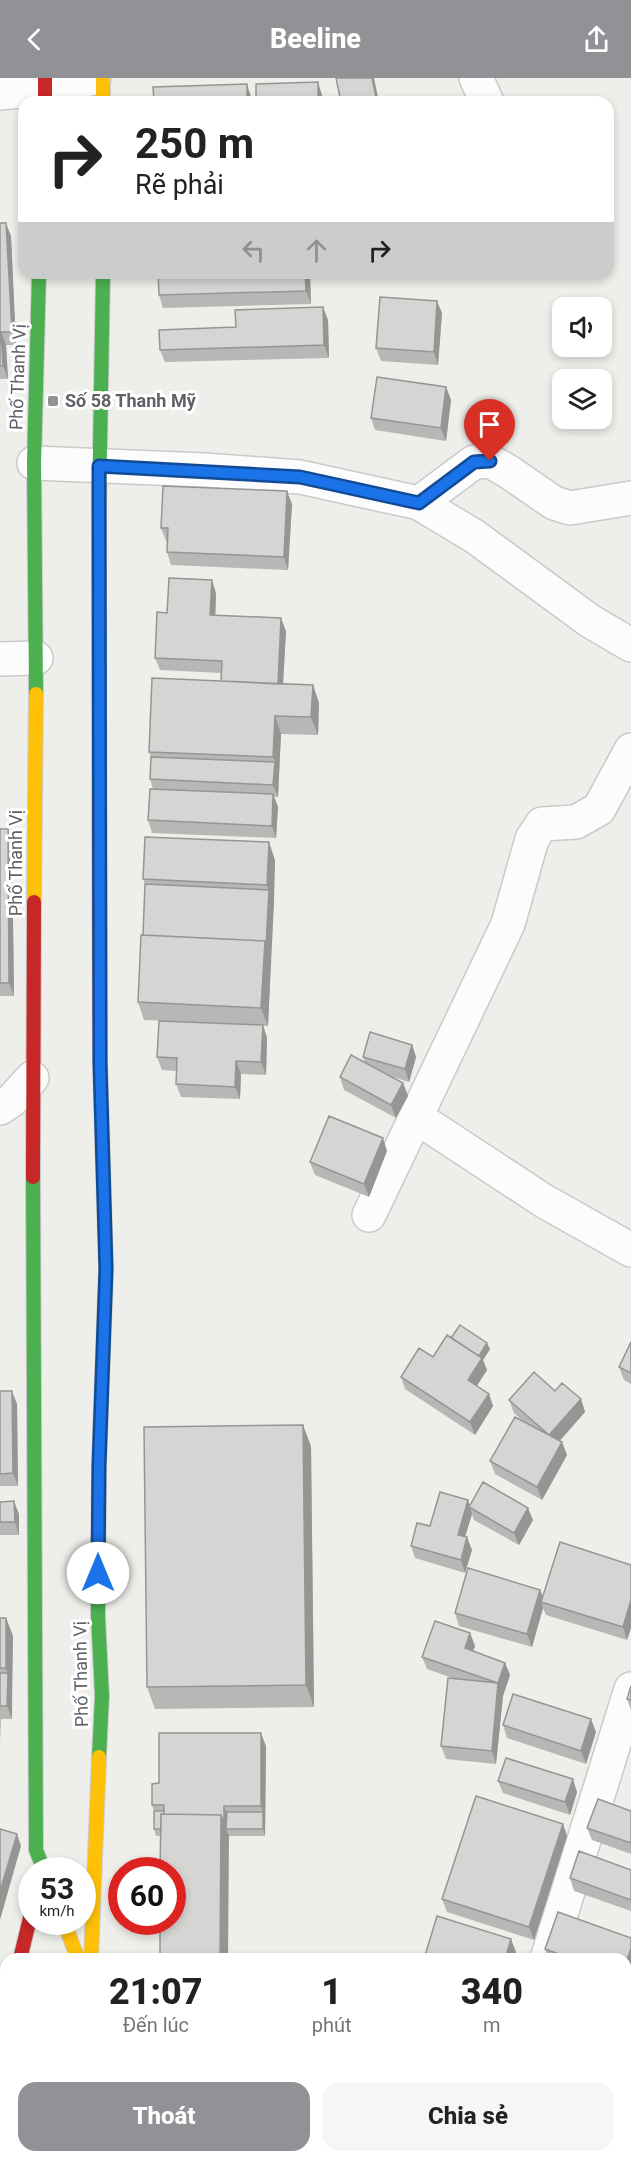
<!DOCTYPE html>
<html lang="vi">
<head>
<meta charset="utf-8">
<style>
  :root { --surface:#fff; --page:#f6f6f6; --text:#222; --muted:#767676; --accent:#919295 }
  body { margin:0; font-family:Roboto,sans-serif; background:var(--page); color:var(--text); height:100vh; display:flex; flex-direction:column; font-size:22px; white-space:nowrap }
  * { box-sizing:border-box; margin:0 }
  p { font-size:20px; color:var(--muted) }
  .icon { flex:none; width:33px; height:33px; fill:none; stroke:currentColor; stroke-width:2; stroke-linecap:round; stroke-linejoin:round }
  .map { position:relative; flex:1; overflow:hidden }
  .side { position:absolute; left:0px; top:1875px; width:632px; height:210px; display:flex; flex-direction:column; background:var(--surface); border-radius:18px 18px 0 0; box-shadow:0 3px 9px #0003 }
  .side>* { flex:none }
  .hud { position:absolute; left:18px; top:18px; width:596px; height:183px; border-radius:18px; box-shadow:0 3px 9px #0003; background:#fff; color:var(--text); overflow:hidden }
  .controls { position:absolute; left:552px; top:219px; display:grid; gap:12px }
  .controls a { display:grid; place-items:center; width:60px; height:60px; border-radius:12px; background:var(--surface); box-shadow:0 3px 9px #0003; font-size:30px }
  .speed { position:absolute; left:18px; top:1779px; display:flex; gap:12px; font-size:30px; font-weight:700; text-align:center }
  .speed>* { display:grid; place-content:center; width:78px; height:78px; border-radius:50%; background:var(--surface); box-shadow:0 3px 9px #0003; line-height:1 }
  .speed small { font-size:15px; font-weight:400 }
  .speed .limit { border:9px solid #d22; background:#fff; color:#111 }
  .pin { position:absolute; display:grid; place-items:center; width:51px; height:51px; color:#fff; margin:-62px -26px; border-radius:50% 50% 50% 0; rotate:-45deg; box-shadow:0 0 6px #0007 }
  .pin .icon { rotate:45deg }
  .me { position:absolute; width:66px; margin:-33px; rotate:0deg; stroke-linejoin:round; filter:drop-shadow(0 0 4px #0008) }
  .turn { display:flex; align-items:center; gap:21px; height:126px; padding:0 18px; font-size:27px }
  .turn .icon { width:78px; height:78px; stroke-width:2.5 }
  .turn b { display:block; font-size:42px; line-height:51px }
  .lanes { display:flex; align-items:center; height:57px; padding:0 18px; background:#0003; justify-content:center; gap:30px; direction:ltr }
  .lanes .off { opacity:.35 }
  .eta { display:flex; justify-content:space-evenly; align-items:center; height:102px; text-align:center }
  .eta b { font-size:36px; font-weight:800; line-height:42px }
  .primary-button { display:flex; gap:12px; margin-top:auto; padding:12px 18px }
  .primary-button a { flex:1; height:69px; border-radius:18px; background:var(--accent); color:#fff; font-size:24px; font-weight:800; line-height:69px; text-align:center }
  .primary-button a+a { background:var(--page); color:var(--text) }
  header { display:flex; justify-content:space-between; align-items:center; height:78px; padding:0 18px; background:var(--accent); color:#fff; font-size:27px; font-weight:800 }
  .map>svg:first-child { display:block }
</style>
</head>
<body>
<header><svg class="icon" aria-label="back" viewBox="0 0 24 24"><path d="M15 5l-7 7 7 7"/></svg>Beeline<svg class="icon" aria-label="share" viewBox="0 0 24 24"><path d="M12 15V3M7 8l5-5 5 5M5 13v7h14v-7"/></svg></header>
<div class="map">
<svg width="631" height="2085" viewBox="0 0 631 2085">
  <rect width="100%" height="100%" fill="#eeeeea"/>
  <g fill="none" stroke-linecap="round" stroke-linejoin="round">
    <!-- street casing -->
    <g stroke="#cacaca" stroke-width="36">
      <path id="street" d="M476 0 487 24
        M0 15 45 11 94 0
        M34 385 204 392 300 399 419 425 474 458 590 543 631 567
        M419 425 474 384 490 383 509 394 554 425 570 430 631 420
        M0 581 36 580
        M0 1030 12 1022 32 1000
        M416 1039 544 1123 631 1172
        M369 1137 508 846 532 761 542 746 576 744 599 731 631 672
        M547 1881 631 1611
        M371 2079 393 2085
        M485 2085 486 2079"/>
    </g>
    <!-- fast casing -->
    <g stroke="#cbcbcc" stroke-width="16">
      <path id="fast" d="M99 428 103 195
        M36 616 34 385 39 195
        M33 1099 36 1772 44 1792
        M99 1679 102 1618 98 1538 99 1387 106 1191 100 984
        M0 1929 6 1922
        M100 2079V2085"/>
    </g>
    <!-- slow casing -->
    <g stroke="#cbcbcc" stroke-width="16">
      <path id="slow" d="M103 0V24
        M99 718V428
        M34 824 36 616
        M64 1844 78 1881
        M91 1881 99 1679"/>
    </g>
    <!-- jam casing -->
    <g stroke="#cbcbcc" stroke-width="16">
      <path id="jam" d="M45 0V24
        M99 718 100 984
        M33 1099 34 824
        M20 1881 32 1832
        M0 1962 6 1963"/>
    </g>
    <!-- street -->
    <use href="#street" stroke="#fcfcfc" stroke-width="33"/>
    <!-- fast -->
    <use href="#fast" stroke="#4caf50" stroke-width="14"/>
    <!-- slow -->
    <use href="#slow" stroke="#ffc107" stroke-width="14"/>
    <!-- jam -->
    <use href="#jam" stroke="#c62828" stroke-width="14"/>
  </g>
  <!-- wall -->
  <path fill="#b7b7b5" d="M0 145 11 158 16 267H6L8 301H0Z
    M310 195 311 226 163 230 159 217Z
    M323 229 328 242 329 280 165 284 160 272Z
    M442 235 438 287 381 283 376 270Z
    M446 309 451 322 446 363 375 352 371 340Z
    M292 426 288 492 171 487 167 474V463H166L161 450Z
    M216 515 215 537 286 553 283 606 313 607 319 625 318 657 281 656 278 719H274L278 729 276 760 152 755 148 742 153 711 150 701 151 679 149 674 221 603V595L160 592 155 580 167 535Z
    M0 751H8L12 764 14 918H0Z
    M275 782 268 948H263L267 960 266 997 241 996 240 1021 181 1019 176 1006 177 993 162 992 157 979 192 944 144 942 138 924 143 857 145 806 143 801Z
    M412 967 416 979 409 1004 390 998 403 1005 408 1018 396 1040 344 1012 340 999 365 984 363 979Z
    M387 1073 369 1119 315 1097 310 1084Z
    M451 1260 490 1271 483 1282 487 1292 477 1308 489 1316 493 1328 475 1357 405 1311 401 1299 433 1279Z
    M631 1264V1306L624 1302 619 1289Z
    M0 1313 17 1326 18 1408H0Z
    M555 1313 581 1321 585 1334 560 1363 562 1364 567 1377 542 1422 495 1396 490 1383 523 1343 514 1335 509 1322Z
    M311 1368 314 1629 155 1631 147 1609Z
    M468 1422 470 1428 533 1442 519 1467 474 1442 472 1436 465 1459 472 1472 465 1495 415 1480 411 1468 430 1448Z
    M0 1424 19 1436V1457H0Z
    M631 1487V1550L627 1562 546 1537 543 1530 532 1569 459 1548 455 1535 540 1512 543 1519Z
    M0 1540H6L13 1558 12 1641H1L0 1665Z
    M470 1555 475 1568 473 1573 505 1585 510 1597 503 1618 496 1686 446 1681 441 1668 455 1601 427 1591 422 1579Z
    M631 1608V1632L627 1621Z
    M503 1647 596 1654 586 1686 507 1660Z
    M266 1668 265 1758H156L154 1751V1733L152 1727 159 1705Z
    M498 1703 577 1714 570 1737 503 1715Z
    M631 1733V1776L592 1762 587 1750Z
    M563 1746 567 1758 534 1862 447 1834 442 1821Z
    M631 1792V1833L574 1813 570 1800Z
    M631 1860V1895L626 1911V1881H548L545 1871Z
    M626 1912 631 1914V2054L626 2053V1997L629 1984 626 1983Z"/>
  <!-- shaded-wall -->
  <path fill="#959594" d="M372 0H374L379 24H377Z
    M318 4 322 17 323 24H318Z
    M247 6 251 19V24H247Z
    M6 145 11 158 16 267 12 254Z
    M305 195H310L311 226 306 213Z
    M437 223 442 235 438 287 434 274Z
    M323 229 328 242 329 280 324 267Z
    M1 254 6 267 8 301 3 288Z
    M446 309 451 322 446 363 441 350Z
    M287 413 292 426 288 492 284 479Z
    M212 502 216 515 215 550 210 537Z
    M281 540 286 553 282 623 278 611Z
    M313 607 319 625 318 657 311 639Z
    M275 638 281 656 278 719 273 707 275 684 273 679Z
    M273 716 278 729 276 760 272 748Z
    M8 751 12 764 14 918 9 905Z
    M269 764 275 782 274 825 267 807Z
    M269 812 274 825 268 948 261 930 265 863Z
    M263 947 267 960 266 997 261 984Z
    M412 967 416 979 409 1004 405 991Z
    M236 983 241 996 240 1021 235 1009Z
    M403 1005 408 1018 396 1040 391 1027Z
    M383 1060 387 1073 369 1119 364 1106Z
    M487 1265 490 1271 483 1282 487 1292 472 1315 468 1302 477 1281Z
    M12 1313 17 1326 18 1408 13 1395Z
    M489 1316 493 1328 475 1357 470 1344Z
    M581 1321 585 1334 553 1370 549 1357Z
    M303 1347 311 1368 314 1629 306 1607Z
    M562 1364 567 1377 542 1422 537 1409Z
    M468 1422 472 1436 462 1469 458 1457Z
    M14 1423 19 1436V1457L15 1444Z
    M528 1430 533 1442 519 1467 514 1455Z
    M467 1459 472 1472 465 1495 461 1482Z
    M540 1512 545 1524H541L543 1530 532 1569 527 1556Z
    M631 1522V1550L627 1562 623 1549Z
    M6 1540 13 1558 12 1608 6 1590Z
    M470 1555 475 1568 469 1583 465 1570Z
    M505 1585 510 1597 503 1618 496 1686 492 1673 498 1605Z
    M8 1595 12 1608V1641L7 1628Z
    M591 1641 596 1654 586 1686 581 1673Z
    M261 1655 266 1668 265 1758 263 1751V1734L261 1728Z
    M573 1701 577 1714 570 1737 565 1724Z
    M224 1728 229 1740 226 1751 229 1758 228 1881H220L221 1737Z
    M563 1746 567 1758 534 1862 529 1849Z
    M17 1756 21 1768 0 1842V1813Z
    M511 1861 516 1874 514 1881H505Z
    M631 1870V1895L626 1911V1885Z
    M10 2079H15V2085H11Z"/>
  <!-- building -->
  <path fill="#d5d5d3" stroke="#959594" stroke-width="1.5" d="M336 0H372L377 24H341Z
    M318 4V24H256V6Z
    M247 6V24H154L153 9Z
    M404 19 405 24H378Z
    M0 145H6L12 254H1L3 288H0Z
    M158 195H305L306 213 159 217Z
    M380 219 437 223 434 274 376 270Z
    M323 229 324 267 160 272 159 252 236 249 235 232Z
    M377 299 446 309 441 350 371 340Z
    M163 408 287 413 284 479 167 474 168 450H161Z
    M169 500 212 502 210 537 281 540 278 606 221 603 222 583 155 580 157 534 167 535Z
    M152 600 313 607 311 639 275 638 273 679 149 674Z
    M151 679 275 684 273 707 150 701Z
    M150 711 273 716 272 748 148 742Z
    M0 751H8L9 905H0Z
    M145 759 269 764 267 807 143 801Z
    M145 806 269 812 266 868 265 863 143 857Z
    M141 857 265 863 261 930 138 924Z
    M159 943 263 947 261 984 236 983 235 1009 176 1006 177 980 157 979Z
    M370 954 412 967 405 991 363 979Z
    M351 977 403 1005 391 1027 340 999Z
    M329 1038 383 1060 364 1106 310 1084Z
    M460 1247 487 1265 479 1278 451 1260Z
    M447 1257 482 1280 468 1302 489 1316 470 1344 401 1299 419 1270 433 1279Z
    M631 1264V1295L619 1289Z
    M534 1294 555 1313 562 1305 581 1321 549 1357 562 1364 537 1409 490 1383 515 1339 549 1357 509 1322Z
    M0 1313H12L13 1395 0 1396Z
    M303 1347 306 1607 147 1609 144 1349Z
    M483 1404 528 1430 514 1455 469 1429Z
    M440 1414 468 1422 458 1457 467 1459 461 1482 411 1468 417 1445 430 1448Z
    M14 1423 15 1444H0V1424Z
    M560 1464 631 1487V1522L623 1549 541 1524Z
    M468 1490 540 1512 527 1556 455 1535Z
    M0 1540H6V1590H0Z
    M435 1543 470 1555 465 1570 505 1585 498 1605 422 1579Z
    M0 1595H8L7 1628H0Z
    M448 1600 498 1605 492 1673 441 1668Z
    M631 1608V1622L627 1621Z
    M513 1616 591 1641 581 1673 503 1647Z
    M159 1655H261V1728H224V1745L221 1737 164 1736V1727H152V1706L159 1705Z
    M506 1680 573 1701 565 1724 498 1703Z
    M476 1718 563 1746 529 1849 442 1821Z
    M598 1721 631 1733V1765L587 1750Z
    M154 1733H164V1736H161V1751H154Z
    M227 1734H263V1751H226Z
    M161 1736 221 1737 220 1881H160V1844H172V1792H160Z
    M0 1751 17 1756 0 1813Z
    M579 1773 631 1792V1822L570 1800Z
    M558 1834 631 1860V1870L626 1885V1881H572L545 1871Z
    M437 1838 511 1861 505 1881H424Z
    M626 1912 631 1914V1974L626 1972Z
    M630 1981H631V2043L626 2041V1997Z
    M0 2021H4L6 2039V2079H10L11 2085H0Z
    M631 2066V2076H628Z"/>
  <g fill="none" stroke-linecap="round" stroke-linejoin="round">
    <!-- route casing -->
    <g stroke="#114b97" stroke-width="15">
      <path id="route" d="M98 1495 99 1387 106 1191 100 985 99 388 300 399 419 425 474 384 490 383"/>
    </g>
    <!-- route -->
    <use href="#route" stroke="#1a73e8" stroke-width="10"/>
  </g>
  <!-- markers -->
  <rect fill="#919295" stroke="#fff" stroke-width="2" x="47" y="317" width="12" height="12" rx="3"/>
  <g text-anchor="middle" stroke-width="6" stroke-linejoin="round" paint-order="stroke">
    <!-- street labels -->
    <g font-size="18" fill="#5f6167" stroke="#fff">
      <text transform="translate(18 299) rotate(-88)" y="6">Phố Thanh Vị</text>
      <text transform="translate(16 785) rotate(-90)" y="6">Phố Thanh Vị</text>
      <text transform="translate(81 1596) rotate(-91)" y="6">Phố Thanh Vị</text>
    </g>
    <!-- poi labels -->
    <g font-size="18" font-weight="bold" fill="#5f6167" stroke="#fff" text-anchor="start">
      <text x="65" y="329">Số 58 Thanh Mỹ</text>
    </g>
  </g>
</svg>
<div class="controls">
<a><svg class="icon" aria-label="sound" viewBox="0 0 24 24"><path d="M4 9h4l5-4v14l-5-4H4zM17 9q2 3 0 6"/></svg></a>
<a><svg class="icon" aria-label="layers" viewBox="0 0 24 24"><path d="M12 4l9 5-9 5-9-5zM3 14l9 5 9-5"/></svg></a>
</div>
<div class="speed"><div>53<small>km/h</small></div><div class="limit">60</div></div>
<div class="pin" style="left:490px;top:383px;background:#d93025"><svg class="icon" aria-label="arrive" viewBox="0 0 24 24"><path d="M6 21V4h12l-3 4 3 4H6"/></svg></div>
<svg class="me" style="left:98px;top:1495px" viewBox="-20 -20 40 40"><circle r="19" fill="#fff"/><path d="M0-13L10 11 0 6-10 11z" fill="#1a73e8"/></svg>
<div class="hud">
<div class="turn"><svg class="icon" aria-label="right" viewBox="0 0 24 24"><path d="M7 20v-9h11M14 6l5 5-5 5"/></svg><div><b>250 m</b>Rẽ phải</div></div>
<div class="lanes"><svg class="icon off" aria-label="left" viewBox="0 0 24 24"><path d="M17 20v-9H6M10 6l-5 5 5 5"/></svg><svg class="icon off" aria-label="ahead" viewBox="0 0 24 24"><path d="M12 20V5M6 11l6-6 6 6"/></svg><svg class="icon" aria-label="right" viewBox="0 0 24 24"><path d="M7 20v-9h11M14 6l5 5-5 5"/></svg></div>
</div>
<section class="side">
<div class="eta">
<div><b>21:07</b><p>Đến lúc</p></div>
<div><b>1</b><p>phút</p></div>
<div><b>340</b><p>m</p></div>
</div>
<div class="primary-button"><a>Thoát</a><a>Chia sẻ</a></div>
</section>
</div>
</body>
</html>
